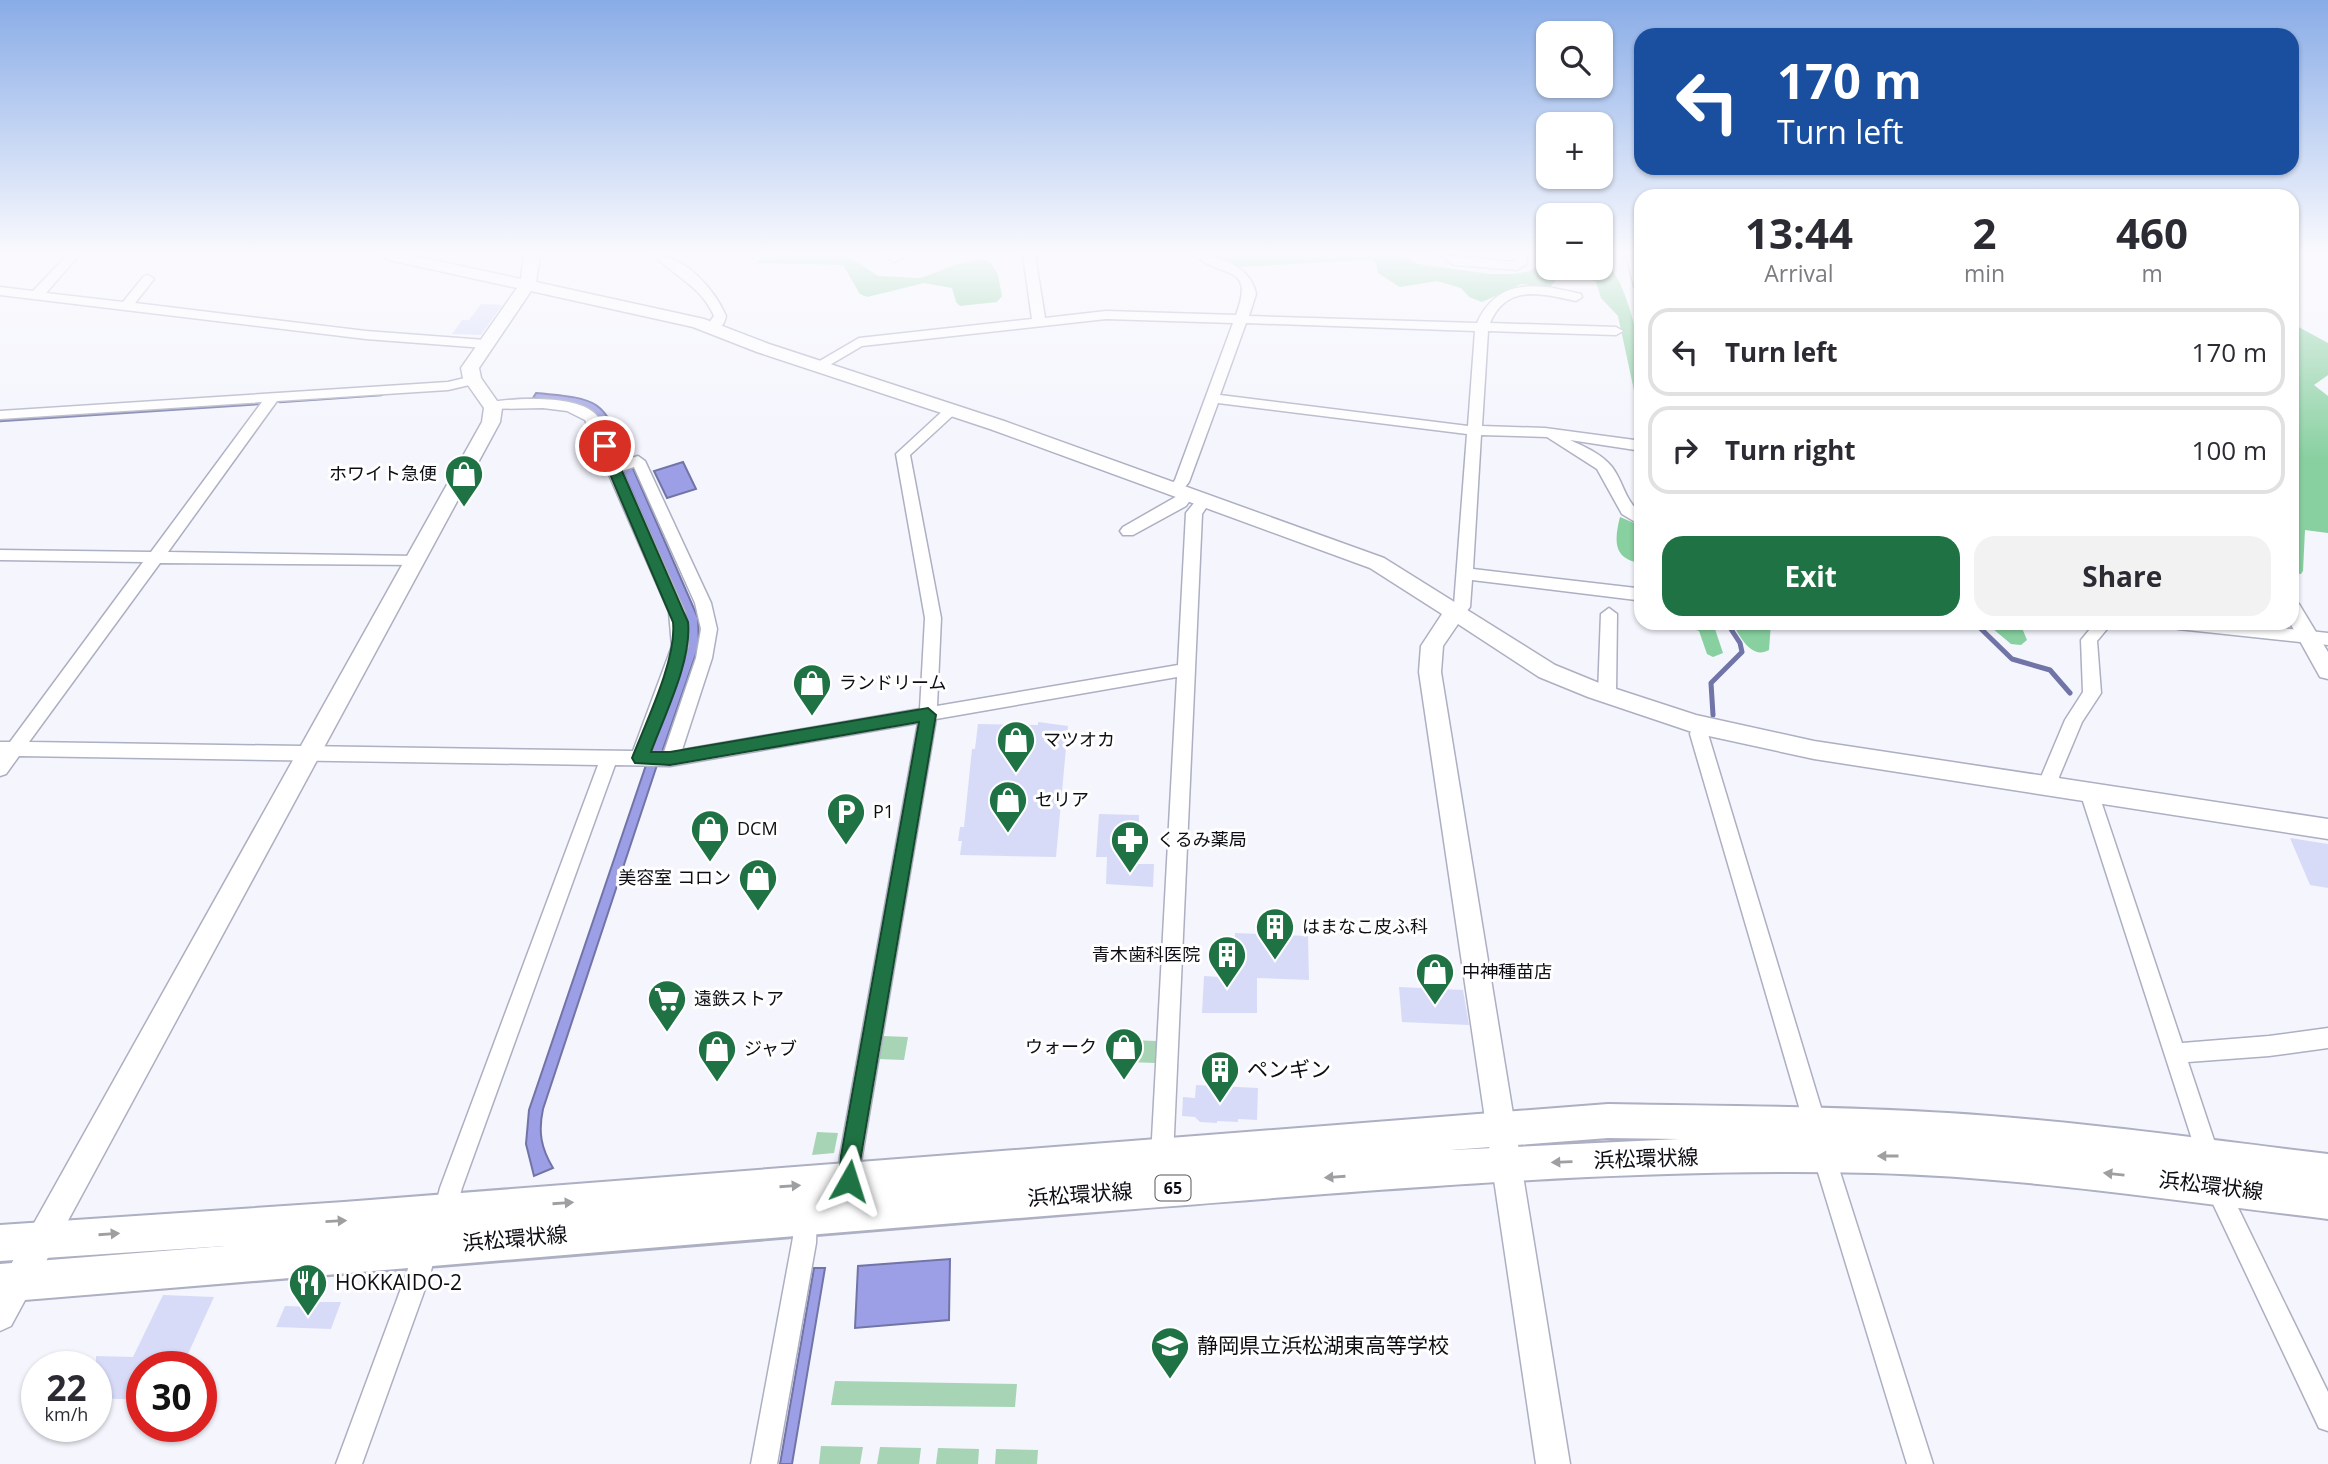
<!DOCTYPE html>
<html lang="en">
<head>
<meta charset="utf-8">
<style>
  :root { --surface:#fff; --page:#f2f2f3; --text:#2b2b33; --muted:#7c7c81; --line:#e1e1e2; --accent:#1f7243 }
  body { margin:0; font-family:"Open Sans","Noto Sans JP",sans-serif; background:var(--page); color:var(--text); height:100vh; display:flex; flex-direction:column; font-size:26px; white-space:nowrap }
  * { box-sizing:border-box; margin:0 }
  p { font-size:23px; color:var(--muted) }
  .icon { flex:none; width:38px; height:38px; fill:none; stroke:currentColor; stroke-width:2; stroke-linecap:round; stroke-linejoin:round }
  .map { position:relative; flex:1; overflow:hidden }
  .details { position:absolute; left:1634px; top:189px; width:665px; height:441px; display:flex; flex-direction:column; background:var(--surface); border-radius:21px; box-shadow:0 2px 5px #0004 }
  .details>* { flex:none }
  .guide { position:absolute; left:1634px; top:28px; width:665px; height:147px; border-radius:21px; box-shadow:0 2px 5px #0004; background:#1a4fa0; color:#fff; overflow:hidden }
  .fabs { position:absolute; left:1536px; top:21px; display:grid; gap:14px }
  .fabs a { display:grid; place-items:center; width:77px; height:77px; border-radius:14px; background:var(--surface); box-shadow:0 2px 5px #0004; font-size:35px }
  .speed { position:absolute; left:21px; top:1351px; display:flex; gap:14px; font-size:35px; font-weight:700; text-align:center }
  .speed>* { display:grid; place-content:center; width:91px; height:91px; border-radius:50%; background:var(--surface); box-shadow:0 2px 5px #0004; line-height:1 }
  .speed small { font-size:18px; font-weight:400 }
  .speed .limit { border:10px solid #d22; background:#fff; color:#111 }
  .pin { position:absolute; display:grid; place-items:center; width:60px; height:60px; color:#fff; margin:-30px; border:4px solid #fff; border-radius:50%; box-shadow:0 2px 7px #0007 }
  .me { position:absolute; width:77px; margin:-38px; rotate:6deg; stroke-linejoin:round; filter:drop-shadow(0 0 5px #0008) }
  .turn { display:flex; align-items:center; gap:24px; height:147px; padding:0 28px; font-size:32px }
  .turn .icon { width:91px; height:91px; stroke-width:2.5 }
  .turn b { display:block; font-size:49px; line-height:60px }
  .eta { display:flex; justify-content:space-evenly; align-items:center; height:119px; text-align:center }
  .eta b { font-size:42px; font-weight:700; line-height:49px }
  .button { display:flex; gap:14px; margin-top:auto; padding:14px 28px }
  .button a { flex:1; height:80px; border-radius:21px; background:var(--accent); color:#fff; font-size:28px; font-weight:700; line-height:80px; text-align:center }
  .button a+a { background:var(--page); color:var(--text) }
  ul { padding:0; list-style:none }
  li { display:flex; align-items:center; gap:21px; height:88px; margin:0 14px 10px; padding:0 14px; border:4px solid var(--line); border-radius:21px }
  li div { flex:1 }
  li b { display:block; font-size:26px }
  li em { font-style:normal }
  .map>svg:first-child { display:block }
</style>
</head>
<body>
<div class="map">
<svg width="2328" height="1464" viewBox="0 0 2328 1464">
  <rect width="100%" height="100%" fill="#f4f5fd"/>
  <!-- green -->
  <path fill="#a7d4b5" d="M882 1036 908 1037 904 1060 878 1059Z
    M1129 1040 1157 1041 1155 1063 1129 1062Z
    M817 1132 838 1133 834 1153 812 1155Z
    M835 1381 1017 1384 1015 1407 831 1405Z
    M821 1446 863 1447 860 1464H819Z
    M880 1447 921 1448 919 1464H877Z
    M938 1448 979 1449 978 1464H936Z
    M996 1449 1038 1450 1037 1464H995Z"/>
  <!-- forest -->
  <path fill="#88d0a0" d="M764 255 850 257 878 276 921 278 957 264 983 259 991 263 998 275 1002 296 997 302 960 306 956 302 952 288 924 283 867 297 860 294 843 265 756 263Z
    M1209 255H1402L1418 264 1490 274H1514L1530 271 1549 255V268H1601V260C1623 269 1638 335 1641 358 1644 379 1641 402 1641 423L1618 316 1601 298 1596 282 1585 277 1562 273 1550 287 1521 284 1482 302 1469 297 1461 288 1437 281 1400 287 1378 273 1376 263 1371 260 1237 267Z
    M2293 324 2328 343V375L2314 385 2328 396V533L2305 530 2303 571 2301 574 2292 573Z
    M1620 517 1641 526V563C1613 559 1614 541 1620 517Z
    M1678 623H1713L1723 653 1713 657 1707 654 1699 631Z
    M1732 623H1771L1769 650C1751 660 1740 636 1732 623Z
    M1986 623H2020L2027 640 2021 645 2011 644Z"/>
  <!-- water -->
  <path fill="#9c9fe5" stroke="#7174a6" stroke-width="2" d="M536 393C604 399 602 400 629 461L620 463C595 407 596 404 533 398Z
    M683 462 696 489 667 498 654 471Z
    M632 466 698 618 699 645 662 752H651C665 711 698 651 684 610L622 469Z
    M646 765H657L543 1109C538 1132 541 1148 553 1168L534 1176 526 1144 529 1110Z
    M950 1259 949 1320 855 1328 858 1266Z
    M814 1268H825L792 1464H780Z"/>
  <g fill="none" stroke-linecap="round" stroke-linejoin="round">
    <!-- stream-far1 -->
    <path stroke="#7174a6" stroke-width="4.5" d="M280 401 381 394
      M0 420 258 403"/>
    <!-- stream -->
    <path stroke="#7174a6" stroke-width="5" d="M1975 623 2012 659 2050 670 2070 693
      M1713 715 1711 683 1742 652 1740 643 1727 623"/>
  </g>
  <!-- building -->
  <path fill="#d8dbf8" d="M481 304 502 305 481 335 452 334 462 320H469Z
    M1038 722 1068 726 1056 857 960 855 962 841H958L960 827H964L972 749H975L978 724 1038 725Z
    M1099 814 1139 815 1137 864H1154L1153 887 1106 884 1107 857H1096Z
    M2290 838 2328 844V888L2310 885Z
    M1235 933 1308 936 1309 980 1257 978V1013H1202L1204 976 1234 978Z
    M1399 987 1463 990 1469 1025 1402 1022Z
    M1196 1085 1258 1088 1257 1120 1238 1119V1122L1217 1121V1123L1200 1122 1195 1117 1182 1116 1183 1097 1195 1098Z
    M163 1295 214 1297 182 1367H142V1400L96 1398V1356L133 1357Z
    M318 1302H341L331 1329 276 1327 285 1306 316 1307Z"/>
  <g fill="none" stroke-linecap="round" stroke-linejoin="round">
    <!-- minor casing -->
    <g stroke="#adafc2" stroke-width="3">
      <path id="minor" d="M67 255H79L46 293 123 302 144 276 148 275 154 279 135 303 366 331 485 340 492 344 485 348 366 339 0 295V287L33 291Z
        M654 255C684 254 715 290 726 316 724 326 718 333 707 331L705 328 714 316C701 286 675 277 654 255Z
        M884 255H907L894 262Z
        M1023 255H1035L1045 318 1106 311 1236 315C1256 261 1220 280 1195 255 1220 255 1251 267 1256 294L1249 316 1477 323C1498 276 1539 284 1581 294L1582 297 1576 301C1541 294 1507 283 1490 323L1616 327 1623 331 1616 335 1488 331 1482 426 1545 428 1642 441V451L1570 440C1585 447 1602 454 1612 467 1624 483 1625 502 1642 514V526L1622 514 1597 469 1547 437 1481 435 1473 569 1636 588 1642 590V598L1636 600 1472 580 1470 607 1462 617H1450L1448 613 1454 605 1467 434 1218 403 1189 482 1181 492 1191 493 1193 496 1186 506 1133 535H1123L1120 531 1123 527 1179 495 1169 494 1167 491 1175 480 1233 323 1106 319 862 346 823 369H813L811 366 859 338 1032 319ZM1246 323 1475 331 1468 426 1220 395Z
        M1441 255 1515 262V255H1527V264L1517 270 1454 265Z
        M473 376 480 380 478 383 448 390 277 401 168 552 415 556 421 557 423 561 421 565 160 563 29 742 633 751 672 646 669 612 585 420 567 411 543 408 487 409 485 406 492 402C516 398 582 394 598 417 607 430 612 448 618 462L638 456 645 461 711 603 717 629 712 658 682 750 920 709 925 618 896 454 948 406 953 405 960 409 910 455 941 618 937 706 1178 665 1186 513 1198 498H1208L1210 502 1202 514 1173 1157 1170 1165 1162 1168 1154 1165 1151 1157 1177 677 936 719 862 1156 857 1189 849 1192 841 1189 838 1181 840 1156 918 723 670 766 615 765 462 1188 453 1220 445 1223 437 1220 434 1212 440 1188 598 765 19 756 6 774 0 776V742H10L143 562 0 560V550L151 552 262 402 0 419V411L448 382ZM634 467 695 603 701 629 696 658 664 752H651L688 646 685 612 622 471Z
        M1609 608 1617 614 1616 694 1613 699H1601L1598 694 1601 614Z
        M2095 623H2112L2097 641 2101 693 2082 722 2059 777 2061 785 2058 790 2052 792 2046 790 2041 777 2065 720 2083 692 2081 640Z
        M2170 623H2234L2328 633V645L2178 629Z
        M1700 718 1706 720 1708 734 1826 1124 1823 1131 1815 1135 1807 1131 1804 1124 1690 734 1694 720Z
        M2089 785 2095 787 2098 792 2182 1043 2269 1036 2328 1028V1048L2269 1056 2188 1062 2220 1158 2217 1166 2209 1169 2201 1166 2198 1158 2080 792 2083 787Z
        M1824 1145 1832 1148 1835 1156 1933 1464H1907L1813 1156 1816 1148Z
        M2216 1176 2224 1179 2328 1392V1431L2319 1428 2205 1187 2208 1179Z
        M806 1204 814 1207 817 1215 816 1243 777 1464H751L792 1243 798 1207Z
        M425 1235 433 1239 437 1247 430 1275 362 1464H336L406 1275 417 1239Z"/>
    </g>
    <!-- tertiary casing -->
    <g stroke="#adafc2" stroke-width="3">
      <path id="tertiary" d="M381 255H410L521 279 524 255H540L536 282 704 319 769 344 1004 421 1384 558 1555 665 1604 685 1696 715 1814 741 2328 819V839L1814 759 1695 733 1588 697 1539 677 1458 624 1443 646 1441 672 1570 1464H1536L1419 672 1421 646 1442 614 1370 568 990 429 757 352 693 327 531 291 479 368 481 378 502 408 500 422 11 1326 0 1331V1284L482 422 484 408 463 378 461 368 517 288 389 260Z
        M1626 255H1642V291L1634 286Z
        M2292 602 2299 604 2328 652V679L2320 677 2290 623H2292Z"/>
    </g>
    <!-- primary casing -->
    <g stroke="#adafc2" stroke-width="4">
      <path id="primary" d="M1608 1104C1721 1106 1835 1106 1948 1113 2075 1121 2202 1139 2328 1154V1219C2177 1201 2025 1177 1873 1173 1626 1167 1380 1190 1135 1209 756 1238 378 1271 0 1302V1264L225 1246 0 1261V1225L344 1202ZM1608 1138 1679 1139 1451 1150Z"/>
    </g>
    <!-- minor -->
    <use href="#minor" fill="#fff" fill-rule="evenodd"/>
    <!-- tertiary -->
    <use href="#tertiary" fill="#fff" fill-rule="evenodd"/>
    <!-- primary -->
    <use href="#primary" fill="#fff" fill-rule="evenodd"/>
  </g>
  <!-- one-way arrows -->
  <defs><path id="oneway-solid" d="M-6-.8H1V-3.2L6.5 0L1 3.2V.8H-6Z" transform="scale(1.75)"/></defs>
  <g fill="#9e9fa1">
    <use href="#oneway-solid" transform="translate(1888 1156) rotate(-180)"/>
    <use href="#oneway-solid" transform="translate(1562 1162) rotate(178)"/>
    <use href="#oneway-solid" transform="translate(2114 1174) rotate(-174)"/>
    <use href="#oneway-solid" transform="translate(1335 1177) rotate(176)"/>
    <use href="#oneway-solid" transform="translate(790 1186) rotate(-4)"/>
    <use href="#oneway-solid" transform="translate(563 1203) rotate(-4)"/>
    <use href="#oneway-solid" transform="translate(336 1221) rotate(-3)"/>
    <use href="#oneway-solid" transform="translate(109 1234) rotate(-4)"/>
  </g>
  <!-- sky -->
  <linearGradient id="sky" x2="0" y2="1"><stop stop-color="#89ace7"/><stop offset="0.55" stop-color="#fafafe"/><stop offset="1" stop-color="#fafafe" stop-opacity="0"/></linearGradient>
  <rect width="2328" height="460" fill="url(#sky)"/>
  <!-- route -->
  <path fill="#1f7243" stroke="#144a2c" stroke-width="2" d="M605 442 611 446 688 622C692 661 664 716 651 752H670L928 708 936 715 861 1156 856 1189 849 1192 842 1189 839 1181 841 1156 919 722 670 765 635 763 632 758C646 722 677 659 673 622L598 446Z"/>
  <!-- icons -->
  <defs>
    <g id="shop-pin" transform="scale(2.0125)"><path d="M0 17L-7.5 6A9.5 9.5 0 1 1 7.5 6Z" fill="#1f7243" stroke="#fff"/><path d="M-5-2.5h2.3a2.7 3.5 0 0 1 5.4 0H5L5.5 6h-11ZM-1.5-2.5h3a1.5 2.3 0 0 0-3 0Z" fill="#fff"/></g>
    <g id="parking-pin" transform="scale(2.0125)"><path d="M0 17L-7.5 6A9.5 9.5 0 1 1 7.5 6Z" fill="#1f7243" stroke="#fff"/><path d="M-3.5-5.5H1a3.5 3.5 0 0 1 0 7H-1V5.5H-3.5ZM-1-3.4V-.6H.8a1.4 1.4 0 0 0 0-2.8Z" fill="#fff"/></g>
    <g id="pharmacy-pin" transform="scale(2.0125)"><path d="M0 17L-7.5 6A9.5 9.5 0 1 1 7.5 6Z" fill="#1f7243" stroke="#fff"/><path d="M-2-6h4v4h4v4h-4v4h-4v-4h-4v-4h4Z" fill="#fff"/></g>
    <g id="building-pin" transform="scale(2.0125)"><path d="M0 17L-7.5 6A9.5 9.5 0 1 1 7.5 6Z" fill="#1f7243" stroke="#fff"/><path d="M-4-6H4V6H1V3H-1V6H-4ZM-2.5-4.3h1.7v1.8h-1.7ZM.8-4.3h1.7v1.8H.8ZM-2.5-1h1.7V.8h-1.7ZM.8-1h1.7V.8H.8Z" fill="#fff"/></g>
    <g id="supermarket-pin" transform="scale(2.0125)"><path d="M0 17L-7.5 6A9.5 9.5 0 1 1 7.5 6Z" fill="#1f7243" stroke="#fff"/><path d="M-6-5.5h2.5l.6 2H6L4.5 2H-2.5L-4.4-4H-6ZM-1.5 3.2a1.3 1.3 0 1 0 .1 0ZM3 3.2a1.3 1.3 0 1 0 .1 0Z" fill="#fff"/></g>
    <g id="restaurant-pin" transform="scale(2.0125)"><path d="M0 17L-7.5 6A9.5 9.5 0 1 1 7.5 6Z" fill="#1f7243" stroke="#fff"/><path d="M-5-6h1v4h1v-4h1v4h1v-4h1v5L-1.5 .5V6h-2V.5L-5-1ZM5-6V6H3V1.5H1.5Q1.5-4 5-6Z" fill="#fff"/></g>
    <g id="school-pin" transform="scale(2.0125)"><path d="M0 17L-7.5 6A9.5 9.5 0 1 1 7.5 6Z" fill="#1f7243" stroke="#fff"/><path d="M0-5L7-2L0 1L-7-2ZM-4 1L0 2.5L4 1V4Q0 6-4 4Z" fill="#fff"/></g>
  </defs>
  <g fill-rule="evenodd">
    <use href="#shop-pin" x="464" y="474"/>
    <use href="#shop-pin" x="812" y="683"/>
    <use href="#shop-pin" x="1016" y="740"/>
    <use href="#shop-pin" x="1008" y="800"/>
    <use href="#parking-pin" x="846" y="812"/>
    <use href="#shop-pin" x="710" y="829"/>
    <use href="#pharmacy-pin" x="1130" y="840"/>
    <use href="#shop-pin" x="758" y="878"/>
    <use href="#building-pin" x="1275" y="927"/>
    <use href="#building-pin" x="1227" y="955"/>
    <use href="#shop-pin" x="1435" y="972"/>
    <use href="#supermarket-pin" x="667" y="999"/>
    <use href="#shop-pin" x="1124" y="1047"/>
    <use href="#shop-pin" x="717" y="1049"/>
    <use href="#building-pin" x="1220" y="1070"/>
    <use href="#restaurant-pin" x="308" y="1283"/>
    <use href="#school-pin" x="1170" y="1346"/>
  </g>
  <g text-anchor="middle" stroke-width="6" stroke-linejoin="round" paint-order="stroke">
    <!-- shield labels -->
    <rect fill="#fff" stroke="#56565a" stroke-width="2" x="1155.5" y="1175.5" width="35" height="25" rx="5"/>
    <g font-size="16" font-weight="bold" fill="#0d0e14">
      <text x="1173" y="1194">65</text>
    </g>
    <!-- poi labels -->
    <g font-size="18" fill="#0d0e14" stroke="#fff" text-anchor="start">
      <text x="437" y="480" text-anchor="end">ホワイト急便</text>
      <text x="839" y="689">ランドリーム</text>
      <text x="1043" y="746">マツオカ</text>
      <text x="1035" y="806">セリア</text>
      <text x="873" y="818">P1</text>
      <text x="737" y="835">DCM</text>
      <text x="1157" y="846">くるみ薬局</text>
      <text x="731" y="884" text-anchor="end">美容室 コロン</text>
      <text x="1302" y="933">はまなこ皮ふ科</text>
      <text x="1200" y="961" text-anchor="end">青木歯科医院</text>
      <text x="1462" y="978">中神種苗店</text>
      <text x="694" y="1005">遠鉄ストア</text>
      <text x="1097" y="1053" text-anchor="end">ウォーク</text>
      <text x="744" y="1055">ジャブ</text>
    </g>
    <!-- near-poi labels -->
    <g font-size="21" fill="#0d0e14" stroke="#fff" text-anchor="start">
      <text x="1247" y="1077">ペンギン</text>
      <text x="335" y="1290">HOKKAIDO-2</text>
      <text x="1197" y="1353">静岡県立浜松湖東高等学校</text>
    </g>
    <!-- near-street labels -->
    <g font-size="21" fill="#0d0e14" stroke="#fff">
      <text transform="translate(1646 1159) rotate(-2)" y="7">浜松環状線</text>
      <text transform="translate(2211 1186) rotate(7)" y="7">浜松環状線</text>
      <text transform="translate(1080 1195) rotate(-4)" y="7">浜松環状線</text>
      <text transform="translate(515 1239) rotate(-5)" y="7">浜松環状線</text>
    </g>
  </g>
</svg>
<div class="fabs">
<a><svg class="icon" aria-label="search" viewBox="0 0 24 24"><circle cx="10" cy="10" r="6"/><path d="M15 15l6 6"/></svg></a>
<a>+</a>
<a>−</a>
</div>
<div class="speed"><div>22<small>km/h</small></div><div class="limit">30</div></div>
<div class="pin" style="left:605px;top:446px;background:#d93025"><svg class="icon" aria-label="arrive" viewBox="0 0 24 24"><path d="M6 21V4h12l-3 4 3 4H6"/></svg></div>
<svg class="me" style="left:849px;top:1181px" viewBox="-20 -20 40 40"><path d="M0-17L14 15 0 8-14 15z" fill="#1f7243" stroke="#fff" stroke-width="4"/></svg>
<div class="guide">
<div class="turn"><svg class="icon" aria-label="left" viewBox="0 0 24 24"><path d="M17 20v-9H6M10 6l-5 5 5 5"/></svg><div><b>170 m</b>Turn left</div></div>
</div>
<section class="details">
<div class="eta">
<div><b>13:44</b><p>Arrival</p></div>
<div><b>2</b><p>min</p></div>
<div><b>460</b><p>m</p></div>
</div>
<ul>
<li><svg class="icon" aria-label="left" viewBox="0 0 24 24"><path d="M17 20v-9H6M10 6l-5 5 5 5"/></svg><div><b>Turn left</b></div><em>170 m</em></li>
<li><svg class="icon" aria-label="right" viewBox="0 0 24 24"><path d="M7 20v-9h11M14 6l5 5-5 5"/></svg><div><b>Turn right</b></div><em>100 m</em></li>
</ul>
<div class="button"><a>Exit</a><a>Share</a></div>
</section>
</div>
</body>
</html>
